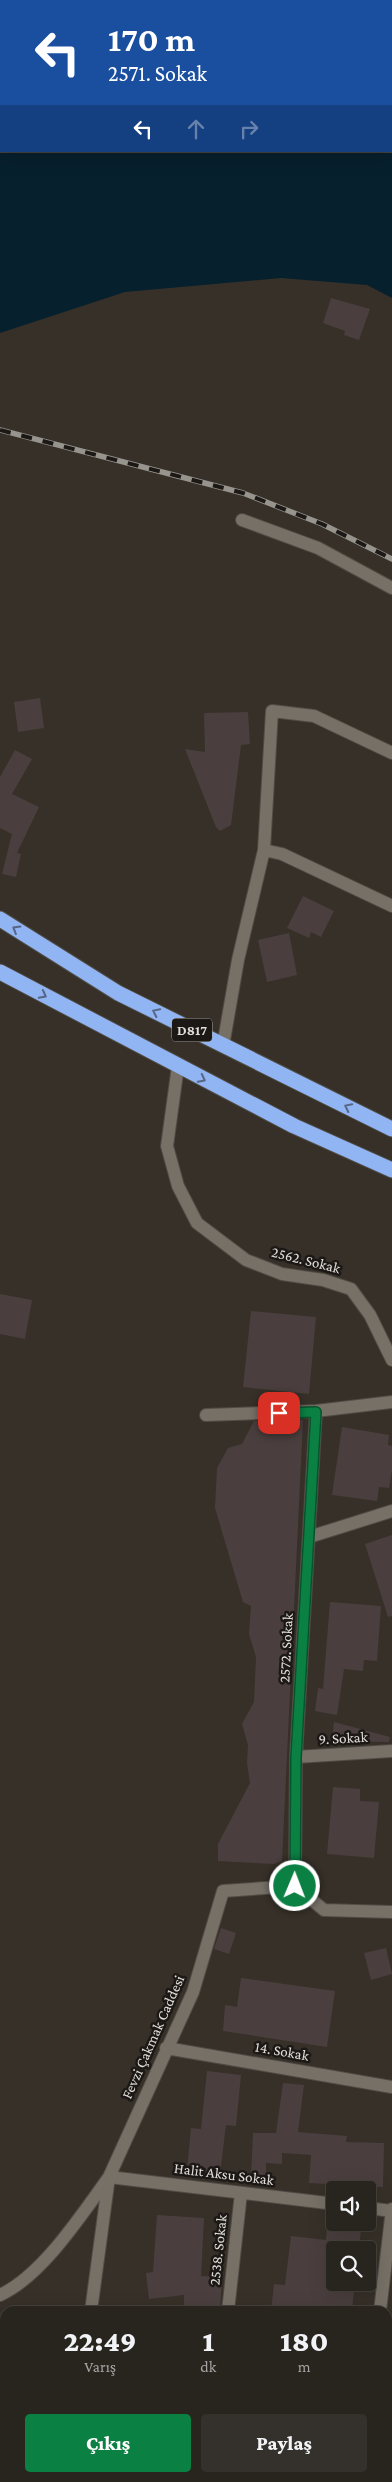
<!DOCTYPE html>
<html lang="tr">
<head>
<meta charset="utf-8">
<style>
  :root { --surface:#28241e; --page:#34302b; --text:#f1f3f6; --muted:#a5a4a4; --line:#44413c; --accent:#0b8043 }
  body { margin:0; font-family:"Crimson Pro",serif; background:var(--page); color:var(--text); height:100vh; display:flex; flex-direction:column; font-size:19px; white-space:nowrap }
  * { box-sizing:border-box; margin:0 }
  p { font-size:16px; color:var(--muted) }
  .icon { flex:none; width:28px; height:28px; fill:none; stroke:currentColor; stroke-width:2; stroke-linecap:round; stroke-linejoin:round }
  .map { position:relative; flex:1; overflow:hidden }
  .side { position:absolute; left:0px; top:2306px; width:392px; height:176px; display:flex; flex-direction:column; background:var(--surface); border-radius:15px 15px 0 0; box-shadow:0 5px 20px #0002,0 0 0 1px var(--line) }
  .side>* { flex:none }
  .banner { position:absolute; left:0px; top:0px; width:392px; height:152px; box-shadow:0 5px 20px #0002,0 0 0 1px var(--line); background:#1a4fa0; color:#fff; overflow:hidden }
  .tools { position:absolute; left:326px; top:2181px; display:grid; gap:10px }
  .tools a { display:grid; place-items:center; width:50px; height:50px; border-radius:5px; background:var(--surface); box-shadow:0 5px 20px #0002,0 0 0 1px var(--line); font-size:25px }
  .pin { position:absolute; display:grid; place-items:center; width:42px; height:42px; color:#fff; margin:-21px; border-radius:10px; box-shadow:0 2px 8px #0006 }
  .me { position:absolute; width:55px; margin:-28px; rotate:1deg; stroke-linejoin:round; filter:drop-shadow(0 0 4px #0008) }
  .turn { display:flex; align-items:center; gap:18px; height:105px; padding:0 25px; font-size:22px }
  .turn .icon { width:65px; height:65px; stroke-width:2.5 }
  .turn b { display:block; font-size:35px; line-height:42px }
  .lanes { display:flex; align-items:center; height:48px; padding:0 25px; background:#0003; justify-content:center; gap:25px; direction:ltr }
  .lanes .off { opacity:.35 }
  .eta { display:flex; justify-content:space-evenly; align-items:center; height:85px; text-align:center }
  .eta b { font-size:30px; font-weight:800; line-height:35px }
  .cta { display:flex; gap:10px; margin-top:auto; padding:10px 25px }
  .cta a { flex:1; height:58px; border-radius:5px; background:var(--accent); color:#fff; font-size:20px; font-weight:800; line-height:58px; text-align:center }
  .cta a+a { background:var(--page); color:var(--text) }
  .map>svg:first-child { display:block }
</style>
</head>
<body>
<div class="map">
<svg width="392" height="2482" viewBox="0 0 392 2482">
  <rect width="100%" height="100%" fill="#363028"/>
  <!-- water -->
  <path fill="#07202d" fill-rule="evenodd" d="M0 0H392V298L367 285 281 278 125 292 0 333ZM1 1H391V151H1Z"/>
  <!-- building -->
  <path fill="#4a3f3e" d="M331 298 370 309 359 340 344 335 345 331 323 323Z
    M40 698 44 728 18 732 14 702Z
    M248 712 250 744 241 745 231 825 220 831 216 827 185 749 205 752 204 713Z
    M15 750 32 759 12 794 39 807 17 853 21 854 16 877 2 874 12 834 0 828V777Z
    M303 896 334 911 321 937 311 932 309 938 287 928Z
    M289 933 297 975 267 982 258 940Z
    M0 1294 32 1300 25 1339 0 1334Z
    M251 1311 316 1317 309 1394 243 1387Z
    M303 1420 282 1861 274 1864 218 1861V1844L250 1783 247 1763 248 1745 242 1724 254 1702 256 1657 249 1634 251 1606 243 1602 215 1508 217 1468 228 1448 242 1444 254 1421Z
    M342 1427 389 1435 388 1445 392 1446V1470L389 1488 379 1487 377 1501 332 1495Z
    M392 1535V1616L388 1617 365 1544Z
    M330 1602 381 1606 377 1661 364 1660 363 1671 344 1669 337 1715 315 1711 318 1688 323 1689Z
    M334 1722 390 1737 389 1742 332 1741Z
    M333 1787 360 1789V1801L379 1802 374 1858 327 1854Z
    M221 1928 236 1933 229 1954 214 1949Z
    M386 1948 392 1974 371 1980 364 1953Z
    M241 1978 335 1991 327 2047 223 2031 225 2005 237 2007Z
    M207 2071 241 2075 236 2126 226 2125 220 2174 187 2170 191 2128 201 2129Z
    M283 2083 304 2085 298 2132 347 2136 346 2142 384 2143 383 2187 309 2183 311 2155 282 2153V2164L266 2163V2177H251L253 2133H276Z
    M157 2215 204 2218 201 2276 222 2277 220 2311H196V2305H184V2295L149 2299 146 2273 153 2272Z
    M327 2228 361 2230 359 2250H335V2289L354 2290 352 2311H271L274 2284 285 2285 291 2236 326 2240Z"/>
  <g fill="none" stroke-linecap="round" stroke-linejoin="round">
    <!-- minor casing -->
    <g stroke="#504b45" stroke-width="14">
      <path id="minor" d="M242 520 318 548 392 588
        M264 850 272 711 314 716 392 753
        M223 1046 238 960 264 850 282 854 392 906
        M178 1066 167 1146 178 1186 197 1223 246 1260 282 1274 323 1280 351 1289 370 1315 392 1360
        M206 1415 316 1411 392 1402
        M309 1537 392 1511
        M296 1757 392 1751
        M295 1886 296 1757 316 1411
        M295 1886 324 1910 392 1912
        M166 2048 392 2087
        M368 2208 392 2211
        M0 2295C42 2276 82 2214 109 2177L335 2204
        M91 2311 109 2177 193 1992 223 1891 295 1886
        M228 2311 241 2193
        M380 2311 392 2209
        M0 2463 5 2464
        M73 2482 74 2478
        M209 2482 210 2478
        M360 2482V2478"/>
    </g>
    <!-- highway casing -->
    <g stroke="#504b45" stroke-width="17">
      <path id="highway" d="M0 919 118 993 392 1129
        M0 972 294 1126 392 1170"/>
    </g>
    <!-- minor -->
    <use href="#minor" stroke="#767067" stroke-width="12"/>
    <!-- highway -->
    <use href="#highway" stroke="#91b4f3" stroke-width="15"/>
    <!-- rail casing -->
    <g stroke="#97938d" stroke-width="5.5">
      <path id="rail" d="M0 430 243 493 322 524 392 559"/>
    </g>
    <!-- rail -->
    <use href="#rail" stroke="#1b1815" stroke-width="4" stroke-dasharray="11" stroke-linecap="butt"/>
  </g>
  <!-- one-way arrows -->
  <defs><path id="oneway-chevron" d="M-2-3.5L2.5 0L-2 3.5" fill="none" stroke-width="1.6" stroke-linecap="round" stroke-linejoin="round" transform="scale(1.25)"/></defs>
  <g stroke="#566684">
    <use href="#oneway-chevron" transform="translate(16 929) rotate(-149)"/>
    <use href="#oneway-chevron" transform="translate(43 995) rotate(28)"/>
    <use href="#oneway-chevron" transform="translate(156 1012) rotate(-154)"/>
    <use href="#oneway-chevron" transform="translate(202 1079) rotate(27)"/>
    <use href="#oneway-chevron" transform="translate(348 1107) rotate(-154)"/>
  </g>
  <g fill="none" stroke-linecap="round" stroke-linejoin="round">
    <!-- route casing -->
    <g stroke="#07532c" stroke-width="12">
      <path id="route" d="M279 1413 316 1412 296 1757 295 1886"/>
    </g>
    <!-- route -->
    <use href="#route" stroke="#0b8043" stroke-width="9"/>
  </g>
  <g text-anchor="middle" stroke-width="5" stroke-linejoin="round" paint-order="stroke">
    <!-- shield labels -->
    <rect fill="#1b1815" stroke="#a6a39e" stroke-width="1" x="172" y="1018.5" width="40" height="23" rx="4"/>
    <g font-size="14" font-weight="bold" fill="#e1ded9">
      <text x="192" y="1035">D817</text>
    </g>
    <!-- street labels -->
    <g font-size="15" fill="#e1ded9" stroke="#1b1815">
      <text transform="translate(306 1260) rotate(14)" y="5">2562. Sokak</text>
      <text transform="translate(286 1648) rotate(-87)" y="5">2572. Sokak</text>
      <text transform="translate(343 1738) rotate(-3)" y="5">9. Sokak</text>
      <text transform="translate(153 2037) rotate(-66)" y="5">Fevzi Çakmak Caddesi</text>
      <text transform="translate(282 2051) rotate(10)" y="5">14. Sokak</text>
      <text transform="translate(224 2174) rotate(7)" y="5">Halit Aksu Sokak</text>
      <text transform="translate(218 2250) rotate(-84)" y="5">2538. Sokak</text>
    </g>
  </g>
</svg>
<div class="tools">
<a><svg class="icon" aria-label="sound" viewBox="0 0 24 24"><path d="M4 9h4l5-4v14l-5-4H4zM17 9q2 3 0 6"/></svg></a>
<a><svg class="icon" aria-label="search" viewBox="0 0 24 24"><circle cx="10" cy="10" r="6"/><path d="M15 15l6 6"/></svg></a>
</div>
<div class="pin" style="left:279px;top:1413px;background:#d93025"><svg class="icon" aria-label="arrive" viewBox="0 0 24 24"><path d="M6 21V4h12l-3 4 3 4H6"/></svg></div>
<svg class="me" style="left:295px;top:1886px" viewBox="-20 -20 40 40"><circle r="17" fill="#0b8043" stroke="#fff" stroke-width="3"/><path d="M0-11L8 9 0 5-8 9z" fill="#fff"/></svg>
<div class="banner">
<div class="turn"><svg class="icon" aria-label="left" viewBox="0 0 24 24"><path d="M17 20v-9H6M10 6l-5 5 5 5"/></svg><div><b>170 m</b>2571. Sokak</div></div>
<div class="lanes"><svg class="icon" aria-label="left" viewBox="0 0 24 24"><path d="M17 20v-9H6M10 6l-5 5 5 5"/></svg><svg class="icon off" aria-label="ahead" viewBox="0 0 24 24"><path d="M12 20V5M6 11l6-6 6 6"/></svg><svg class="icon off" aria-label="right" viewBox="0 0 24 24"><path d="M7 20v-9h11M14 6l5 5-5 5"/></svg></div>
</div>
<section class="side">
<div class="eta">
<div><b>22:49</b><p>Varış</p></div>
<div><b>1</b><p>dk</p></div>
<div><b>180</b><p>m</p></div>
</div>
<div class="cta"><a>Çıkış</a><a>Paylaş</a></div>
</section>
</div>
</body>
</html>
